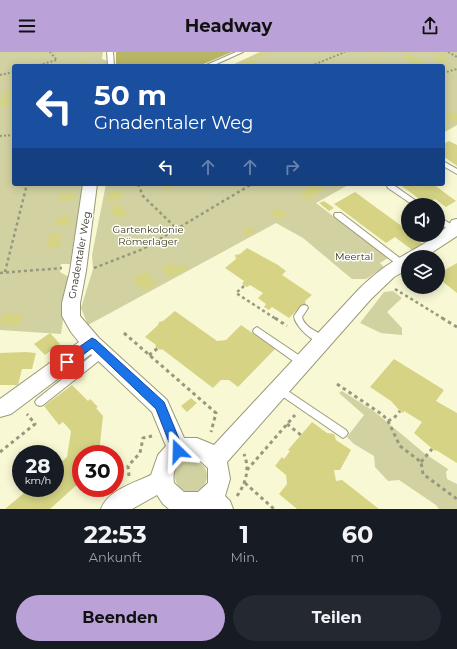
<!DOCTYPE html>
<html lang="de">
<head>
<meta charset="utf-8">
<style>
  :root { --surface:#171b24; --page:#242831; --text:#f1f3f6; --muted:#9ea1a6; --accent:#baa2d9 }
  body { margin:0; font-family:Montserrat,sans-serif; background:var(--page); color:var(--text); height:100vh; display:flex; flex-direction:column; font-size:15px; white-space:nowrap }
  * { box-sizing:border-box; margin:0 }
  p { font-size:13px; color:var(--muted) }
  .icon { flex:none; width:22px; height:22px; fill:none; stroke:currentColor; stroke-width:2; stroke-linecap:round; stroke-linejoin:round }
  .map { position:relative; height:457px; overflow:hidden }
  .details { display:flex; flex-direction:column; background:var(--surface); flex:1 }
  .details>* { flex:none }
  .hud { position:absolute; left:12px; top:12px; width:433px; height:122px; border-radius:4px; box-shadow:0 2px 10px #0003; background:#1a4fa0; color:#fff; overflow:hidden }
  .tools { position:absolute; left:401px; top:146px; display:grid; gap:8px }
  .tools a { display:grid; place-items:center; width:44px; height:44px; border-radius:50%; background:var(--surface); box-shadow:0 2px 10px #0003; font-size:20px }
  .speed { position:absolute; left:12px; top:393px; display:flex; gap:8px; font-size:20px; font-weight:700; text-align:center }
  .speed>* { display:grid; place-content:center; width:52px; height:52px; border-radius:50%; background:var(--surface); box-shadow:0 2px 10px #0003; line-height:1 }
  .speed small { font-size:10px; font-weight:400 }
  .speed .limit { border:6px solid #d22; background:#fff; color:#111 }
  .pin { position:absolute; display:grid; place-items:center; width:34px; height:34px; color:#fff; margin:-17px; border-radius:8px; box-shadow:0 2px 6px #0006 }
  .me { position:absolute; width:44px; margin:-22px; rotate:338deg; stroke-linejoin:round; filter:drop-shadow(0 0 3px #0008) }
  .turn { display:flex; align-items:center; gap:14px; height:84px; padding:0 16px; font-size:18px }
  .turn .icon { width:52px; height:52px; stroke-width:2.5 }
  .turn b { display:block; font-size:28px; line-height:34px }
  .lanes { display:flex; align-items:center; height:38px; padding:0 16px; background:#0003; justify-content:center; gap:20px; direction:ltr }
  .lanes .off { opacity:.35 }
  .eta { display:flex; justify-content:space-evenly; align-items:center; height:68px; text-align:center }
  .eta b { font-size:24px; font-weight:700; line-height:28px }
  .primary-button { display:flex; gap:8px; margin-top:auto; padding:8px 16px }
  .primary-button a { flex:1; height:46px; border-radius:24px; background:var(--accent); color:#111; font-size:16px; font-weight:700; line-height:46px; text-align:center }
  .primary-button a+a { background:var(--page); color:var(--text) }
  header { display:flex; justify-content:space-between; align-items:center; height:52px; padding:0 16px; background:var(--accent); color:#111; font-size:18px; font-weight:700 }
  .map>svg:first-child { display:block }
</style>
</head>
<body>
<header><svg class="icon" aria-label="menu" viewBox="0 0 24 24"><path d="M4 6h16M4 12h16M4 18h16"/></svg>Headway<svg class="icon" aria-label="share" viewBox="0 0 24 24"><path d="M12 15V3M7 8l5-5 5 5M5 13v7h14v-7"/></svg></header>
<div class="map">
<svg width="457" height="457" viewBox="0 0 457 457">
  <rect width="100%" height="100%" fill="#f8f8d4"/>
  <!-- green -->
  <path fill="#d1d1a2" d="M0 0H103L102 7 107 9V14H14V132H83L70 212H61L60 220 69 225 61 282 0 278Z
    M260 0H457V73L443 81V14H230Z
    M106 132H350L316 151 388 206 380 211 384 215 366 227H352L303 186 276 171 88 273 81 256 93 217 92 203Z
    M393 239 402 246 387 260 402 276V283L381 281 360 271 384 240Z
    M342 339 375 360 424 401 448 417 446 420 447 427 457 432V457H439L436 453 399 428 388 429 375 415 374 404 354 392 347 385 364 363 339 341Z
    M175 424a16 16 0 1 1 32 0a16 16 0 1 1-32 0Z"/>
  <!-- forest -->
  <path fill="#b8b566" d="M116 0H232L199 14H116Z"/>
  <!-- building -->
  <path fill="#d6d484" d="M261 0 265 1 263 2 266 3 257 6 253 4Z
    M409 2 414 6 408 9 403 5Z
    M443 3 449 7 441 10 433 8 436 7 433 5Z
    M417 6 422 9 425 11 418 14 409 9Z
    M250 7 260 13 250 14 246 11 240 14H231Z
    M87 9 89 13 80 14 78 10Z
    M377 9 384 12 387 14 368 12Z
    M14 39V43L3 46 0 42Z
    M11 47 9 53 0 54V48Z
    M453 60 457 62V70L455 71 444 65Z
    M443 67 450 70 446 73 451 76 443 80Z
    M449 89 457 93V114L443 104V92Z
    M162 132H175L167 138 160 134Z
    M314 132 325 138 309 146 313 149 309 151 304 147 307 145 300 141Z
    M399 132H433L456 149 446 155 435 147 426 152Z
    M121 139V146L104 150 105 147H109L108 141Z
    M355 140 407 178 405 179 408 183H411L423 192 412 198 395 185 386 191 334 152Z
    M60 141H75L74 148 58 149Z
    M324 149 334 156 329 159 319 151Z
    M119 152 128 162 117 167 109 158 112 156 111 155Z
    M279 156 288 163 279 168 270 161Z
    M71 164 69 174H55L57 165Z
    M438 170 447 176 438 182Z
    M251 174 256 179 246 185 241 180Z
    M61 181 60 195 46 196 48 185H50V182Z
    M247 196 278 213 286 219 282 223 312 243 305 249 306 253 301 254 289 266 272 255 269 258 264 255 266 252 258 246 263 241 250 233 247 235 242 232 244 229 225 216 236 207 235 203 240 202Z
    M171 211 182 215 186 213 189 217 169 226 161 217Z
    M457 211V241L438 226V222Z
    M146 220 157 231 144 240 132 227Z
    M175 259 217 289 226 288 241 273 275 297 238 335 229 328H221L213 336 162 297 160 298 155 294 156 293 145 285 158 273 159 270 163 269Z
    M2 262H23L19 274H0Z
    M50 281 60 292 45 303 34 292Z
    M26 300 36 301 32 317H22L18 333H0V301Z
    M394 307 444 338 436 349 457 361V411L436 398 435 399 414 381 422 370 404 359 403 361 400 359 391 349 370 335Z
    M72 333 88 349 90 347 98 355 96 356 103 364 99 401 81 402V429L50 457H5L30 436H55V415L67 405 71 379 63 370 59 373 44 354Z
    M191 346 197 351 187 360 181 354Z
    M312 370 327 381 334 382 336 388 351 398 340 418H334L336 429 342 428 379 457H297L279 442 287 432 286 423 275 414 282 405 284 407 290 399 288 398Z"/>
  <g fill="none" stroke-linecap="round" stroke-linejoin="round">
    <!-- lane casing -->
    <g stroke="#9a9a78" stroke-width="2">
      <path id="lane" d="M107 0H113L114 14H108Z
        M236 0H243L212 14H204Z
        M443 109 457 117V122L443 114Z
        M388 132H392L422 153H413L388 136 387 134Z
        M335 161H341L405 210 406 212 405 214H399L335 165 334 163Z
        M438 164 457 176V180H452L438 170Z
        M304 253 307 254 308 256 302 265C304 275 318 280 326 285L327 288 326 291C316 294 295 275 294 264L301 254Z
        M257 275 306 308 308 311 306 314 303 315 300 314 254 281 253 279 254 277Z
        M103 296 106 297 107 300 106 303 43 353 40 354 37 353 35 350 37 347 100 297Z
        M279 333 346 378 348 381 346 384 343 386 340 384 276 340 274 337 276 334Z"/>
    </g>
    <!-- street casing -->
    <g stroke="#9a9a78" stroke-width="2">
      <path id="street" d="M83 132H97L86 219 80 251V264L99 286 167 348 184 386H197L214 393 359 237C366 230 374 223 382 217 402 202 440 187 452 168L457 167V184L425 205H408V217L394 225 371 247 227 410 230 427 225 444 230 449 233 457H169L163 452 157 443 132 457H101C108 438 134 431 151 423L158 403 166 394 152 360 91 302 11 362 0 365V347L79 290 71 280 62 264V251L70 219ZM187 406H197L208 416V431L198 440H184L174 431C172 419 176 411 187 406Z"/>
    </g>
    <!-- path-far2 -->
    <path stroke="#98987f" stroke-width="2" stroke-dasharray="2 2" stroke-linecap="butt" d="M448 0 457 5
      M35 14 57 8 50 0
      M311 14 345 0
      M443 21 457 17
      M0 23 14 20
      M0 84 14 83"/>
    <!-- path-far1 -->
    <path stroke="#98987f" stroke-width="2.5" stroke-dasharray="3 3" stroke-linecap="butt" d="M138 132 143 144 176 176
      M94 216 143 197 252 132
      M5 220 27 132
      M0 221 62 216
      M244 234 236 241 276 267
      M395 237 444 267"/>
    <!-- path -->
    <path stroke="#98987f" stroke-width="3" stroke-dasharray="3.5 3.5" stroke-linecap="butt" d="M275 266 287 274
      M442 266 457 275
      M124 281 216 361 211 380
      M149 303 158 296
      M337 332 383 363 388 369 400 394 421 410 423 422 457 447
      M388 369 394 366 400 359
      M287 372 301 383
      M0 400 35 372 27 362
      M421 410 432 397
      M247 418 295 363
      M129 424 128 414 140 401 143 386 152 384
      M245 431 274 457
      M237 444C246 431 250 417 244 402"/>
    <!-- lane -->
    <use href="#lane" fill="#fff" fill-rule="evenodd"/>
    <!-- street -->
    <use href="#street" fill="#fff" fill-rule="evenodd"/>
  </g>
  <!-- route -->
  <path fill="#1a73e8" stroke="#114b97" d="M92 286 96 288 164 350 184 399 183 403 178 405 174 403 156 357 92 296 70 313H63L62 310 63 306Z"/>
  <g text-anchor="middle" stroke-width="3" stroke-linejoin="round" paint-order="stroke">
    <!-- park labels -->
    <g font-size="10" fill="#3c3a18" stroke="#fff">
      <text x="148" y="181">Gartenkolonie<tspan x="148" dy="12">Römerlager</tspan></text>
      <text x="354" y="208">Meertal</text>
    </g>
    <!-- street labels -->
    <g font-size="10" fill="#2f2f21" stroke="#fff">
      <text transform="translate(79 203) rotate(-80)" y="4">Gnadentaler Weg</text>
    </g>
  </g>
</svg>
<div class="tools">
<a><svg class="icon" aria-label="sound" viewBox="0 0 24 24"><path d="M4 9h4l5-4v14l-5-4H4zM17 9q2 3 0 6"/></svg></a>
<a><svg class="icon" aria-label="layers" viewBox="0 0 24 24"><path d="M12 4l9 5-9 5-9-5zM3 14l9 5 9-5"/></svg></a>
</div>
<div class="speed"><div>28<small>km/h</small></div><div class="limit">30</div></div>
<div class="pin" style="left:67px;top:310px;background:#d93025"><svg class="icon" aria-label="arrive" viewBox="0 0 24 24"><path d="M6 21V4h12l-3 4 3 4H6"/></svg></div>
<svg class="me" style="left:178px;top:399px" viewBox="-20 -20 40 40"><path d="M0-17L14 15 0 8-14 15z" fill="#1a73e8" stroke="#fff" stroke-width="4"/></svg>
<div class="hud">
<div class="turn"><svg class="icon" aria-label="left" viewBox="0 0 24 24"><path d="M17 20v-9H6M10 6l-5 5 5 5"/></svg><div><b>50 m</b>Gnadentaler Weg</div></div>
<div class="lanes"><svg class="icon" aria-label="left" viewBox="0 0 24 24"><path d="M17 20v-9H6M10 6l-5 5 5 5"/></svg><svg class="icon off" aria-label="ahead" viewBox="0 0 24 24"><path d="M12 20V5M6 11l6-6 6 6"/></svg><svg class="icon off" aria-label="ahead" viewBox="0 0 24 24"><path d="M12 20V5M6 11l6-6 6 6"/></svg><svg class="icon off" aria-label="right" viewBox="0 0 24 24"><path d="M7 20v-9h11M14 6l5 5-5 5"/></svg></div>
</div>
</div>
<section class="details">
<div class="eta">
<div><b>22:53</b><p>Ankunft</p></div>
<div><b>1</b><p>Min.</p></div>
<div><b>60</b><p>m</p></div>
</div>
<div class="primary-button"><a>Beenden</a><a>Teilen</a></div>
</section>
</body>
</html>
